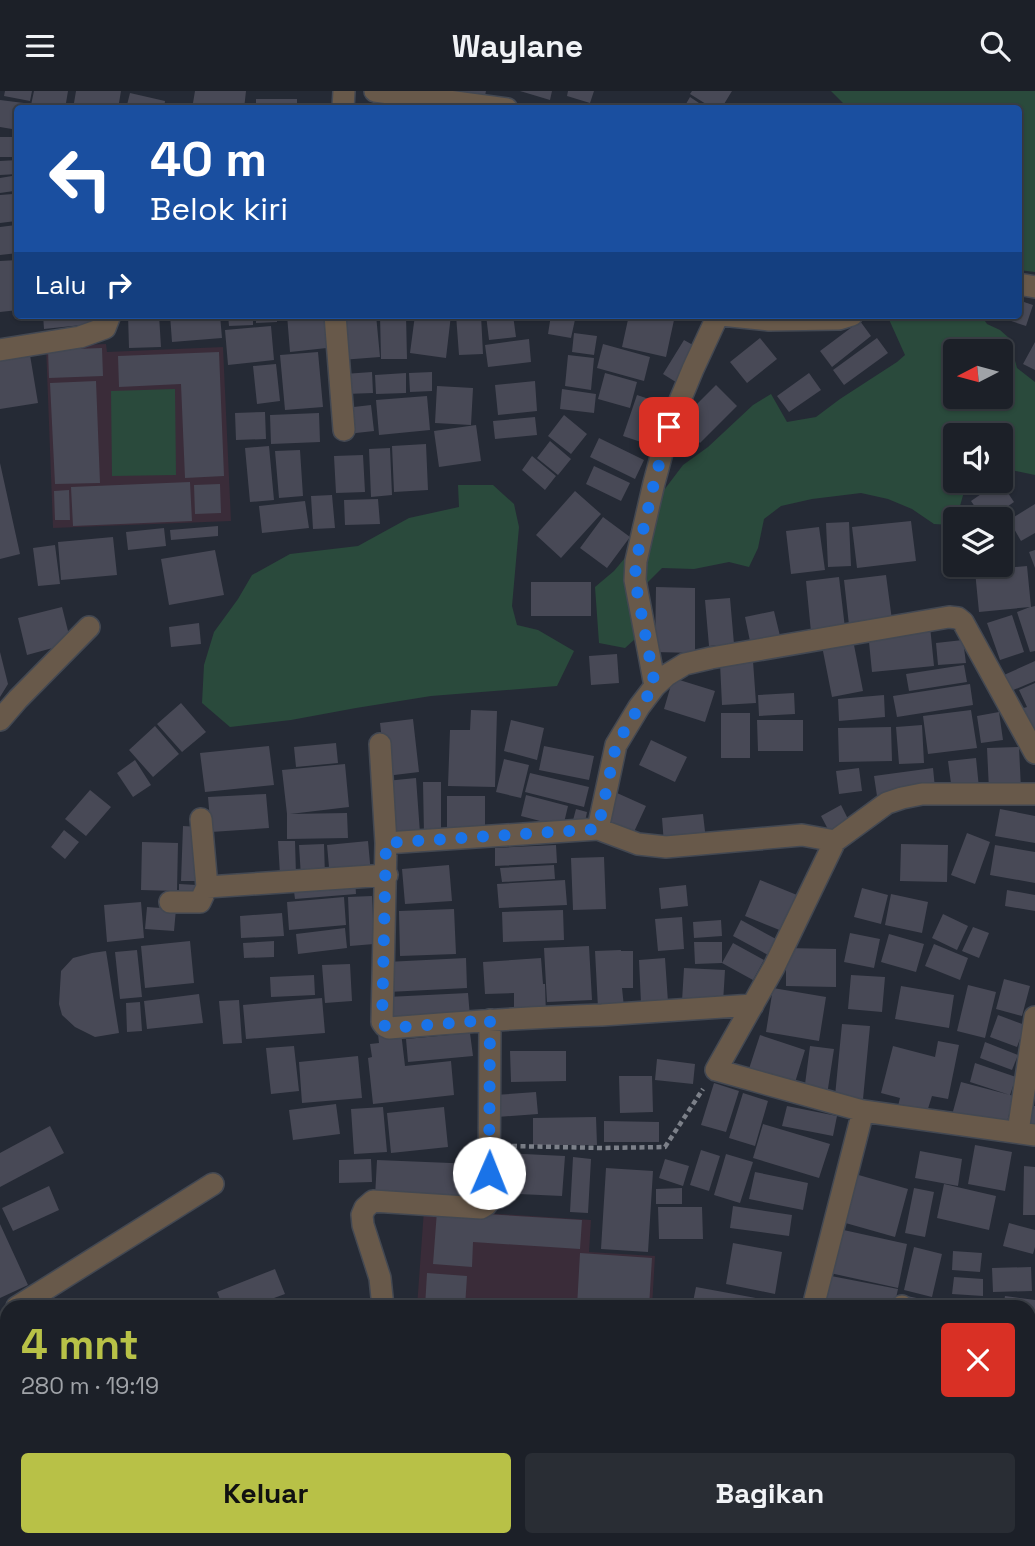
<!DOCTYPE html>
<html lang="id">
<head>
<meta charset="utf-8">
<style>
  :root { --surface:#1c2028; --page:#292d34; --text:#f1f3f6; --muted:#a0a3a8; --line:#3a3e45; --accent:#b8c147 }
  body { margin:0; font-family:"Space Grotesk",sans-serif; background:var(--page); color:var(--text); height:100vh; display:flex; flex-direction:column; font-size:26px; white-space:nowrap }
  * { box-sizing:border-box; margin:0 }
  p { font-size:23px; color:var(--muted) }
  .icon { flex:none; width:38px; height:38px; fill:none; stroke:currentColor; stroke-width:2; stroke-linecap:round; stroke-linejoin:round }
  .map { position:relative; flex:1; overflow:hidden }
  .side { position:absolute; left:0px; top:1209px; width:1036px; height:247px; display:flex; flex-direction:column; background:var(--surface); border-radius:21px 21px 0 0; box-shadow:0 2px 5px #0004,0 0 0 2px var(--line) }
  .side>* { flex:none }
  .banner { position:absolute; left:14px; top:14px; width:1008px; height:214px; border-radius:7px; box-shadow:0 2px 5px #0004,0 0 0 2px var(--line); background:#1a4fa0; color:#fff; overflow:hidden }
  .needle { width:46px; rotate:264deg }
  .tools { position:absolute; left:943px; top:248px; display:grid; gap:14px }
  .tools a { display:grid; place-items:center; width:70px; height:70px; border-radius:7px; background:var(--surface); box-shadow:0 2px 5px #0004,0 0 0 2px var(--line); font-size:35px }
  .pin { position:absolute; display:grid; place-items:center; width:60px; height:60px; color:#fff; margin:-30px; border-radius:14px; box-shadow:0 4px 10px #0006 }
  .me { position:absolute; width:77px; margin:-38px; rotate:1deg; stroke-linejoin:round; filter:drop-shadow(0 0 5px #0008) }
  .turn { display:flex; align-items:center; gap:24px; height:147px; padding:0 21px; font-size:32px }
  .turn .icon { width:91px; height:91px; stroke-width:2.5 }
  .turn b { display:block; font-size:49px; line-height:60px }
  .then { display:flex; align-items:center; height:66px; padding:0 21px; background:#0003; gap:14px; font-size:26px }
  .round { display:grid; place-items:center; flex:none; width:74px; height:74px; border-radius:7px; background:var(--page) }
  .head { display:flex; align-items:center; justify-content:space-between; height:119px; padding:0 21px }
  h1 { font-size:42px; font-weight:600; line-height:52px; color:var(--accent) }
  .primary-button { display:flex; gap:14px; margin-top:auto; padding:14px 21px }
  .primary-button a { flex:1; height:80px; border-radius:7px; background:var(--accent); color:#111; font-size:28px; font-weight:600; line-height:80px; text-align:center }
  .primary-button a+a { background:var(--page); color:var(--text) }
  header { display:flex; justify-content:space-between; align-items:center; height:91px; padding:0 21px; background:var(--surface); font-size:32px; font-weight:600 }
  .map>svg:first-child { display:block }
</style>
</head>
<body>
<header><svg class="icon" aria-label="menu" viewBox="0 0 24 24"><path d="M4 6h16M4 12h16M4 18h16"/></svg>Waylane<svg class="icon" aria-label="search" viewBox="0 0 24 24"><circle cx="10" cy="10" r="6"/><path d="M15 15l6 6"/></svg></header>
<div class="map">
<svg width="1035" height="1455" viewBox="0 0 1035 1455">
  <rect width="100%" height="100%" fill="#252a35"/>
  <!-- education -->
  <path fill="#3a2c39" d="M106 253 107 261 223 256 231 430 53 437 46 255Z
    M424 1118 591 1129 589 1161 655 1165 652 1216H417Z"/>
  <!-- green -->
  <path fill="#2a4a3c" fill-rule="evenodd" d="M831 0H1035V181L1019 179 1018 18 848 17Z
    M887 224H981L987 233 1000 239 1009 247 1017 277 1035 291V384L1001 377V345H956V390H967L960 415 951 434 934 433 912 418 888 408 861 402 812 408 781 415 764 428 758 457 749 476 729 471 694 478 662 477 646 493 644 540 625 557 599 552 595 496 614 480 640 449 658 407 683 374 708 356 753 314 771 303 787 331 816 326 840 308 897 271 905 264ZM956 261H1001V306H956Z
    M175 298 176 384 112 385 111 300Z
    M458 394H493L514 413 519 436 512 515 517 534 538 539 574 560 557 595 431 605 356 617 291 629 230 636 202 612 204 574 214 541 238 508 252 484 290 463 358 455 409 427 459 416Z"/>
  <!-- building -->
  <path fill="#484956" d="M5 0H32L30 10 4 5Z
    M34 0H68L65 18H48L31 14Z
    M76 0H121L118 18H73Z
    M195 0H246L244 18H192Z
    M453 0H486L484 9Z
    M520 0H552L550 9Z
    M568 0H594L590 12 567 5Z
    M692 0H732L721 18H714L690 3Z
    M130 2 165 10 164 18H126Z
    M690 6 708 18H683Z
    M256 8H297V18H256Z
    M0 9 24 12 23 18H18V39L0 36Z
    M304 12 341 14V18H304Z
    M0 46H17V66H0Z
    M18 69V83L0 84V70Z
    M12 85 14 100 0 102V87Z
    M13 103 16 130 0 132V104Z
    M16 134 18 162 0 164V136Z
    M18 169V219L0 221V170Z
    M1018 209 1033 214 1026 235 993 224H1018Z
    M43 224H102L101 232 44 238Z
    M128 224H159L161 256 129 257Z
    M170 224H220L222 247 172 251Z
    M228 224H253V234L229 235Z
    M256 224H277V231L256 232Z
    M287 224H332L336 256 290 261Z
    M337 224H376L380 266 341 269Z
    M380 224H406L407 268H381Z
    M415 224H451L446 267 410 262Z
    M456 224H481L483 263 459 264Z
    M486 224H513L516 246 489 249Z
    M551 224H576L571 247 548 243Z
    M629 224H653L674 229 666 266 622 256Z
    M860 230 871 245 832 276 820 260Z
    M271 235 274 269 228 274 225 239Z
    M574 242 597 245 594 264 572 261Z
    M760 247 777 268 747 292 730 271Z
    M877 247 888 262 844 294 833 279Z
    M529 248 531 271 488 276 485 254Z
    M684 249 700 258 679 293 663 283Z
    M1035 251V279L1023 273Z
    M603 253 650 266 644 290 597 277Z
    M102 257 103 285 49 287 48 259Z
    M219 261 224 385 185 387 181 293 119 296 118 265Z
    M318 261 323 316 285 319 280 264Z
    M30 264 38 312 0 318V269Z
    M568 264 594 267 591 299 565 295Z
    M276 273 280 310 257 313 253 275Z
    M372 281 373 302 346 303 344 283Z
    M432 281V300L410 301 409 282Z
    M406 282V302L376 303 375 284Z
    M605 282 637 291 630 317 598 308Z
    M809 282 821 299 789 321 777 305Z
    M96 290 100 392 55 393 50 292Z
    M535 290 537 320 498 324 495 294Z
    M716 294 737 315 700 352 679 331Z
    M437 295 473 297 471 334 435 332Z
    M562 298 596 303 594 322 560 318Z
    M637 304 673 316 659 357 623 345Z
    M427 305 430 339 379 344 376 309Z
    M371 314 374 340 347 343 345 317Z
    M265 321 266 348 236 349 235 322Z
    M319 322 320 351 271 353 270 324Z
    M564 324 587 343 571 363 548 345Z
    M535 326 537 344 495 348 493 330Z
    M476 334 481 370 439 376 434 340Z
    M599 347 644 369 635 388 590 366Z
    M550 350 571 368 558 384 537 367Z
    M426 353 428 399 394 401 392 355Z
    M269 355 274 409 250 411 245 357Z
    M390 357 392 404 371 406 369 358Z
    M300 359 303 405 279 407 275 360Z
    M363 364 365 401 336 402 334 365Z
    M532 365 556 385 545 399 522 379Z
    M0 372 20 463 0 468Z
    M594 375 630 392 621 410 586 393Z
    M1000 390 1014 411 988 429H984L971 410Z
    M190 391 192 430 73 435 71 396Z
    M220 393 221 422 195 423 194 394Z
    M69 399 70 429H55L54 400Z
    M575 400 601 423 561 467 536 444Z
    M332 404 335 437 313 438 311 405Z
    M378 408 380 433 345 434 344 409Z
    M305 410 309 437 262 442 259 415Z
    M1035 413V442L1021 450 1009 429Z
    M603 426 630 446 607 477 580 457Z
    M1001 427H1003L1007 468H1001Z
    M911 430 916 470 857 477 852 436Z
    M849 431 851 475 828 476 826 432Z
    M218 435V445L171 449 170 439Z
    M819 436 825 479 791 483 786 440Z
    M164 437 166 455 128 459 126 441Z
    M113 446 117 484 61 489 58 451Z
    M55 454 60 493 38 495 33 457Z
    M215 459 224 504 169 514 161 468Z
    M1035 459V477L1029 461Z
    M1027 475 1031 516 1035 515V560L1030 561 1017 521 1030 516 979 521 975 480Z
    M886 484 892 529 849 534 844 489Z
    M839 486 845 537 811 541 806 490Z
    M531 491H591V525H531Z
    M656 496 695 497V562L655 561Z
    M730 507 734 553 709 555 705 509Z
    M62 516 71 552 27 564 18 527Z
    M774 520 781 549 751 555 745 526Z
    M1012 524 1024 561 1000 569 987 532Z
    M199 532 201 553 171 556 169 536Z
    M930 535 934 575 872 581 868 541Z
    M853 549 863 600 832 606 822 555Z
    M963 549 966 572 938 574 936 552Z
    M0 561 8 593 0 606Z
    M617 563 619 592 591 594 589 565Z
    M753 570 756 612 722 614 720 572Z
    M1035 570V590L1011 600 1004 584Z
    M964 574 967 591 909 600 906 583Z
    M673 587 715 600 705 631 664 618Z
    M1035 592V637L1029 640 1020 618 1027 616 1019 599Z
    M970 593 973 614 897 626 893 605Z
    M794 602 795 623 759 625 758 604Z
    M884 604 885 626 839 630 838 608Z
    M181 612 206 641 182 661 157 633Z
    M471 619 497 620 495 696 448 695 450 639H470Z
    M971 619 977 657 928 663 923 625Z
    M999 621 1003 649 981 652 977 625Z
    M721 622H750V667H721Z
    M413 628 419 681 386 685 380 632Z
    M511 629 544 637 537 669 504 660Z
    M757 629H803V660H758Z
    M922 634 924 672 899 673 896 636Z
    M155 635 179 663 153 686 129 659Z
    M891 636 892 670 839 671 838 637Z
    M651 649 687 666 675 691 639 674Z
    M336 652 338 672 296 676 294 656Z
    M269 655 274 694 205 701 200 662Z
    M544 655 594 665 589 689 539 679Z
    M1019 656 1021 698 989 699 987 657Z
    M976 667 979 697 952 700 948 670Z
    M504 668 529 674 521 707 496 701Z
    M135 669 151 694 133 706 117 682Z
    M345 673 349 716 290 723 347 722 348 747 287 748V723L282 679Z
    M859 677 862 700 839 703 836 680Z
    M933 677 935 697 877 705 874 685Z
    M530 682 589 696 584 716 525 701Z
    M416 687 420 742 391 744 386 690Z
    M423 691H441V744H424Z
    M90 699 111 716 86 745 65 728Z
    M617 702 646 715 633 743 604 730Z
    M266 703 269 737 211 741 208 706Z
    M526 704 568 715 563 736 521 725Z
    M447 705H485V739L447 740Z
    M841 714 851 734 831 744 821 725Z
    M576 718 587 721 584 736 572 733Z
    M1000 718 1035 725V752L995 745Z
    M703 723 706 749 664 753 662 727Z
    M183 735 200 736 199 790H181Z
    M64 739 79 751 65 768 51 756Z
    M967 742 990 751 975 793 951 784Z
    M278 750H295L296 784H280Z
    M368 750 371 783 330 787 327 754Z
    M142 751 178 752 177 800 141 799Z
    M324 753 325 785 301 786 299 754Z
    M901 753 948 754 947 791 900 790Z
    M556 754 557 772 495 775V757Z
    M995 754 1035 761V792L990 784Z
    M604 766 606 818 573 819 571 767Z
    M449 774 452 810 405 813 402 778Z
    M554 774 555 788 502 791 500 777Z
    M355 788 356 803 295 808 293 793Z
    M565 789 567 814 499 817 497 793Z
    M760 789 797 804 782 840 745 825Z
    M179 793 197 794V808L179 807Z
    M686 794 688 815 661 818 659 797Z
    M862 797 888 804 881 833 854 826Z
    M1007 799 1035 804V820L1005 815Z
    M891 803 928 811 922 842 885 834Z
    M372 805 374 853 350 855 348 806Z
    M344 806 346 834 289 839 287 811Z
    M141 811 144 847 107 851 104 814Z
    M147 816 176 818 174 840 145 838Z
    M454 818 456 863 400 865 399 820Z
    M563 819 564 849 503 851 502 821Z
    M282 822 284 845 241 847 240 825Z
    M943 823 968 835 957 859 932 847Z
    M682 826 684 858 658 860 655 828Z
    M721 829 722 845 694 847 693 831Z
    M741 829 776 848 768 864 733 845Z
    M973 836 989 842 979 867 962 860Z
    M345 837 347 857 298 863 296 843Z
    M850 842 880 848 874 877 844 871Z
    M889 843 924 853 916 881 881 871Z
    M190 850 194 892 145 897 141 855Z
    M274 850V866L244 867 243 852Z
    M694 851H722V872L733 852 764 869 753 889 722 872 695 873Z
    M934 853 968 867 960 889 925 875Z
    M589 855 592 909 547 911 544 857Z
    M786 857 836 858V896L786 895Z
    M137 859 142 906 120 908 115 861Z
    M621 859V860H633V897H622L624 916 598 917 595 860Z
    M106 860 119 942 95 946 75 936 62 924 59 913 61 880 73 867 92 862Z
    M466 867 467 897 388 901 386 871Z
    M541 867 543 893H545L546 925H514V902L485 903 483 871Z
    M665 867 668 911 641 912 639 869Z
    M350 873 352 910 325 912 322 874Z
    M684 877 725 879 723 912 682 910Z
    M314 884 315 904 271 906 270 886Z
    M851 884 885 886 882 921 848 918Z
    M1004 888 1030 895 1022 925 996 918Z
    M968 894 996 901 985 947 957 940Z
    M901 895 954 904 949 937 895 928Z
    M773 897 826 906 819 950 766 941Z
    M468 902 470 926 388 930 387 906Z
    M199 903 203 932 147 938 144 910Z
    M322 907 325 942 246 948 243 914Z
    M239 909 242 952 223 953 219 910Z
    M140 911 142 940 127 941 126 912Z
    M998 924 1025 934 1017 956 990 946Z
    M842 933 870 935 863 1008 835 1005Z
    M401 941 405 975 451 970 454 1004 373 1013 368 967 372 966 370 953 379 952 378 943Z
    M470 942 473 965 408 971 406 948Z
    M760 944 805 959 793 998 747 984Z
    M938 950 959 954 948 1008 932 1005 925 1027 897 1019 900 1007 881 1002 893 955 935 966Z
    M985 951 1018 964 1012 979 980 967Z
    M294 955 299 1000 271 1003 266 957Z
    M810 955 834 958 827 1004 804 1001Z
    M510 960H566V990L511 991Z
    M358 965 362 1007 302 1012 299 971Z
    M657 968 695 973 693 993 655 989Z
    M975 972 1016 986 1010 1004 970 991Z
    M619 985H652L653 1021 620 1022Z
    M961 991 1014 1005 1005 1038 952 1024Z
    M714 992 739 1000 726 1041 701 1034Z
    M536 1001 538 1023 497 1026 495 1004Z
    M743 1002 768 1010 755 1055 729 1047Z
    M336 1013 340 1043 293 1049 289 1019Z
    M787 1015 837 1025 833 1045 782 1035Z
    M1034 1015H1035V1036L1029 1034Z
    M383 1016 387 1061 354 1063 351 1018Z
    M444 1016 448 1056 391 1062 387 1022Z
    M596 1026 597 1054H533V1027Z
    M604 1030 659 1031V1051H604Z
    M763 1033 830 1053 819 1087 753 1067Z
    M50 1035 64 1062 0 1096V1062Z
    M975 1054 1012 1061 1005 1100 968 1093Z
    M701 1059 720 1065 709 1100 690 1094Z
    M920 1060 962 1068 958 1095 915 1087Z
    M501 1062 565 1065 562 1105 499 1102Z
    M726 1063 753 1071 740 1112 714 1104Z
    M573 1066 591 1068 588 1122 570 1121Z
    M371 1068 372 1091 339 1092V1069Z
    M665 1068 689 1075 683 1095 659 1087Z
    M377 1069 475 1073 473 1110 375 1106Z
    M1024 1075 1035 1076V1124H1023Z
    M606 1077 653 1080 648 1161 601 1158Z
    M755 1081 808 1092 803 1119 749 1108Z
    M855 1083 908 1098 895 1146 842 1131Z
    M944 1093 996 1105 989 1139 937 1127Z
    M49 1095 59 1119 13 1140 2 1117Z
    M682 1097V1113H656V1098Z
    M914 1097 934 1101 925 1146 905 1142Z
    M733 1115 792 1124 789 1145 730 1137Z
    M658 1116H702L703 1148H659Z
    M437 1120 582 1129 580 1158 473 1151 472 1176 433 1173Z
    M1009 1132 1035 1139V1156L1033 1163 1003 1155Z
    M0 1133 28 1194 0 1207Z
    M839 1138 907 1153 898 1197 830 1182Z
    M733 1152 782 1161 775 1203 726 1193Z
    M914 1156 942 1163 932 1206 904 1199Z
    M953 1160 982 1162 980 1181 952 1179Z
    M580 1162 652 1167 649 1216H577Z
    M1031 1176 1032 1200 993 1201 992 1177Z
    M275 1178 285 1203 249 1216H223L217 1201Z
    M427 1182 467 1185 465 1216H425Z
    M826 1184 898 1198 894 1216H820Z
    M954 1186 983 1188V1205L952 1203Z
    M696 1196 799 1215V1216H692Z
    M907 1205 936 1211 934 1216H905Z
    M1005 1205 1035 1209V1256L1029 1255V1216H1003Z
    M5 1245 7 1249V1306L0 1309V1247Z
    M1029 1265 1035 1266V1286L1029 1285Z
    M1029 1323H1035L1032 1380H1029Z
    M7 1331V1359L0 1345V1334Z
    M49 1449H84L73 1455H53Z
    M125 1449H175L180 1455H130Z
    M314 1449H354L353 1455H312Z
    M370 1449H424L422 1455H368Z
    M580 1449H625L630 1455H585Z
    M795 1449H844V1455H795Z
    M860 1449H914L913 1455H860Z"/>
  <g fill="none" stroke-linecap="round" stroke-linejoin="round">
    <!-- minor casing -->
    <g stroke="#434852" stroke-width="24">
      <path id="minor" d="M375 0 507 18
        M343 18 344 0
        M1018 193 1035 196
        M335 224 344 339
        M721 224 769 229 839 228 852 224
        M0 259 80 246 105 237 110 224
        M655 595 635 489 636 470 654 392 669 336 693 278 718 224
        M0 629 18 608 89 536
        M380 653 386 752
        M1035 703H922L902 707 887 712 835 750 774 876 716 979 863 1020 1035 1044
        M201 728 207 796 387 784
        M598 738 616 654 639 616 655 595 667 584 685 573 711 567 949 526 958 527 963 531 1035 662
        M170 811H200L207 796
        M753 914 602 924C531 926 460 931 389 937L385 935 382 931 386 752 598 738 638 753 666 756 802 744 835 750
        M1018 1041 1035 926
        M17 1216 213 1093
        M383 1216 380 1187 363 1134 362 1124 365 1117 373 1110 481 1117 486 1114 489 1110 490 929
        M813 1216 863 1020
        M901 1216 902 1215
        M0 1362 7 1375
        M0 1405 7 1401
        M572 1449 577 1455
        M679 1449 681 1455
        M720 1455 726 1449"/>
    </g>
    <!-- highway casing -->
    <g stroke="#434852" stroke-width="24">
      <path id="highway" d="M0 1423 7 1435
        M17 1449 22 1455"/>
    </g>
    <!-- path -->
    <path stroke="#7c8089" stroke-width="4.5" stroke-dasharray="5 3.5" stroke-linecap="butt" d="M512 1055 602 1057 665 1056 703 998"/>
    <!-- minor -->
    <use href="#minor" stroke="#68594a" stroke-width="21"/>
    <!-- highway -->
    <use href="#highway" stroke="#bd9973" stroke-width="21"/>
  </g>
  <g fill="none" stroke-linecap="round" stroke-linejoin="round">
    <!-- route -->
    <path stroke="#1a73e8" stroke-width="12" stroke-dasharray="0 21.6" d="M489 1082 490 929 389 937 385 935 382 931 386 752 598 738 616 654 639 616 655 595 635 489 636 470 654 392 669 336"/>
  </g>
</svg>
<div class="tools">
<a><svg class="needle" viewBox="-14 -14 28 28"><path d="M0-13l5 13h-10z" fill="#e53935"/><path d="M0 13l5-13h-10z" fill="#a0a3a8"/></svg></a>
<a><svg class="icon" aria-label="sound" viewBox="0 0 24 24"><path d="M4 9h4l5-4v14l-5-4H4zM17 9q2 3 0 6"/></svg></a>
<a><svg class="icon" aria-label="layers" viewBox="0 0 24 24"><path d="M12 4l9 5-9 5-9-5zM3 14l9 5 9-5"/></svg></a>
</div>
<div class="pin" style="left:669px;top:336px;background:#d93025"><svg class="icon" aria-label="arrive" viewBox="0 0 24 24"><path d="M6 21V4h12l-3 4 3 4H6"/></svg></div>
<svg class="me" style="left:489px;top:1082px" viewBox="-20 -20 40 40"><circle r="19" fill="#fff"/><path d="M0-13L10 11 0 6-10 11z" fill="#1a73e8"/></svg>
<div class="banner">
<div class="turn"><svg class="icon" aria-label="left" viewBox="0 0 24 24"><path d="M17 20v-9H6M10 6l-5 5 5 5"/></svg><div><b>40 m</b>Belok kiri</div></div>
<div class="then">Lalu<svg class="icon" aria-label="right" viewBox="0 0 24 24"><path d="M7 20v-9h11M14 6l5 5-5 5"/></svg></div>
</div>
<section class="side">
<div class="head"><div><h1>4 mnt</h1><p>280 m · 19:19</p></div><a class="round" style="background:#d93025;color:#fff"><svg class="icon" aria-label="close" viewBox="0 0 24 24"><path d="M6 6l12 12M18 6L6 18"/></svg></a></div>
<div class="primary-button"><a>Keluar</a><a>Bagikan</a></div>
</section>
</div>
</body>
</html>
